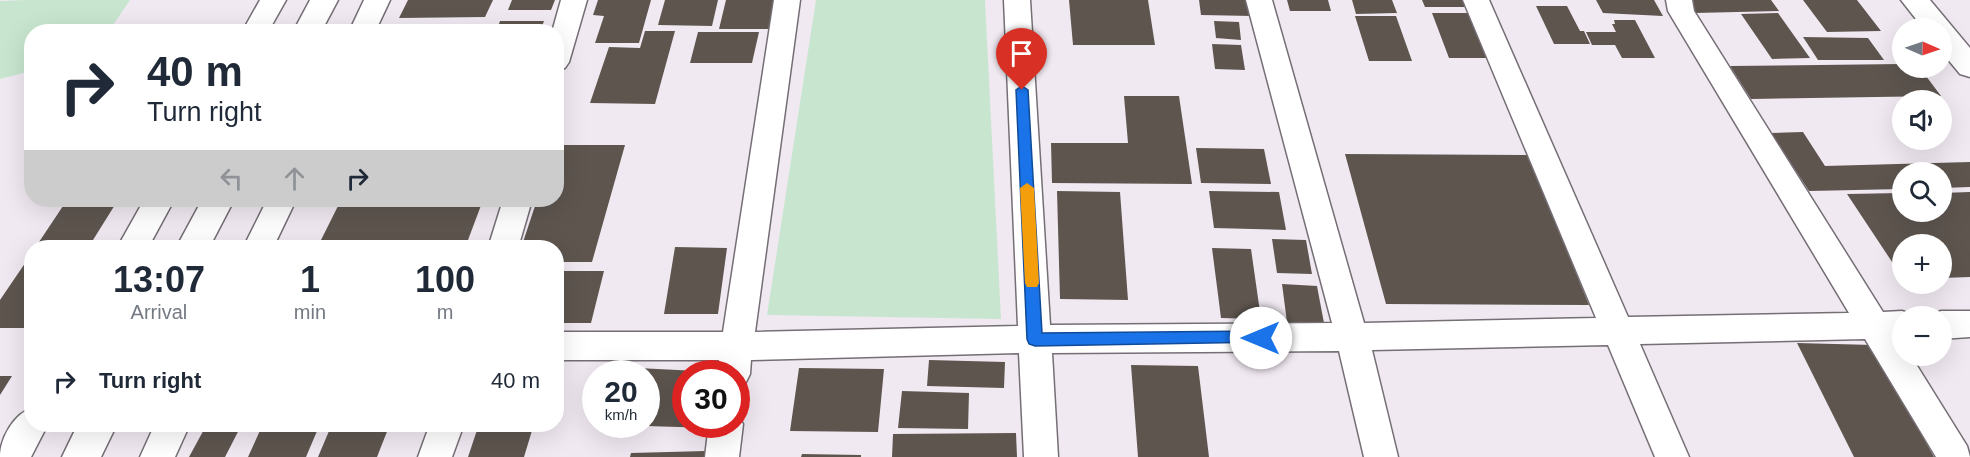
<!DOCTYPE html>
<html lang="en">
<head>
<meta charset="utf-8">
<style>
  :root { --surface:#fff; --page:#f2f2f3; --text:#1f2937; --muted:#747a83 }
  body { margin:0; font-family:Arial,sans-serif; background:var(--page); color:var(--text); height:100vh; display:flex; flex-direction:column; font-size:22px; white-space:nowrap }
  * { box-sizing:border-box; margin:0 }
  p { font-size:20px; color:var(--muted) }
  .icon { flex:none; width:33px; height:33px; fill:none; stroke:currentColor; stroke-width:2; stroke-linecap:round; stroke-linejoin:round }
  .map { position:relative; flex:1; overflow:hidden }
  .details { position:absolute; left:24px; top:240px; width:540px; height:192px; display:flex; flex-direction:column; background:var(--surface); border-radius:24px; box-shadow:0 6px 24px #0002 }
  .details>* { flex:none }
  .guide { position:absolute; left:24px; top:24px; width:540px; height:183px; border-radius:24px; box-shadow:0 6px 24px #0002; background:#fff; color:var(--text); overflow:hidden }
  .needle { width:39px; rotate:92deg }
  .buttons { position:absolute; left:1892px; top:18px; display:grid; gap:12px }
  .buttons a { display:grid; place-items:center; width:60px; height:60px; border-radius:50%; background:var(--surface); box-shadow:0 6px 24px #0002; font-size:30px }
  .speed { position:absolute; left:582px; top:360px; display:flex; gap:12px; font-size:30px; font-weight:700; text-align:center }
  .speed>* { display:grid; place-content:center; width:78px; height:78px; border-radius:50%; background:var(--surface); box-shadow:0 6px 24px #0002; line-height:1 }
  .speed small { font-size:15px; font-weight:400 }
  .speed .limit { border:9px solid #d22; background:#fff; color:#111 }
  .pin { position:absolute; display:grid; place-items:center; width:51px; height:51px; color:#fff; margin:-62px -26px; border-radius:50% 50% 50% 0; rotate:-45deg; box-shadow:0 0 6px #0007 }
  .pin .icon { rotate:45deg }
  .me { position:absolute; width:66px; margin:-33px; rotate:270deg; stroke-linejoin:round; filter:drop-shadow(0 0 4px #0008) }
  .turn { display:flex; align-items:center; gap:21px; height:126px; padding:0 24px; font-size:27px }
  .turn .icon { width:78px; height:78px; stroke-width:2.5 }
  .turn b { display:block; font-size:42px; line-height:51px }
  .lanes { display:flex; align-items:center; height:57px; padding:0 24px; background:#0003; justify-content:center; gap:30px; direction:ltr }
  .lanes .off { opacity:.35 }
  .eta { display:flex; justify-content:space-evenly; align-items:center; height:102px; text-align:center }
  .eta b { font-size:36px; font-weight:700; line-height:42px }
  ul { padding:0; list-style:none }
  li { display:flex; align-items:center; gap:18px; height:78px; padding:0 24px }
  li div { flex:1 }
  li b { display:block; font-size:22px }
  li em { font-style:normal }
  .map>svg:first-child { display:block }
</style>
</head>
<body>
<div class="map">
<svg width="1970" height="457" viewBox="0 0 1970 457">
  <rect width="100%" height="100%" fill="#f1e9f2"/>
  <!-- green -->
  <path fill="#c8e6cf" d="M26 0H130L109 31 32 32 31 71 0 79V1Z
    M816 0H985L1001 319 767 315Z"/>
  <!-- building -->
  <path fill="#5e554f" d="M408 0H493L485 17 399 18Z
    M512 0H555L551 10H508Z
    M598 0H651L639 43H595L604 16 593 15Z
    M665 0H718L712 26 658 25Z
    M726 0H779L774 29H719Z
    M1069 0H1148L1155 45H1073Z
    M1199 0H1250L1252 16 1201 15Z
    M1287 0H1328L1331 11H1290Z
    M1352 0H1392L1397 13 1356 14Z
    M1422 0H1463L1465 7H1425Z
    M1596 0H1654L1663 16 1603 13Z
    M1693 0H1771L1779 11 1695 13Z
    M1803 0H1857L1881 31 1827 32Z
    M1536 6H1567L1580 31H1584L1590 44H1554Z
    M1432 13H1473L1492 58H1449Z
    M1778 13 1810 58 1772 59 1741 14Z
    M1355 16H1396L1412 61H1369Z
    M1614 20H1635L1655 58H1622L1615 45H1592L1586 32H1616L1612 24H1615Z
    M500 21H544L540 32H496Z
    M1214 21 1239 22 1241 40 1216 38Z
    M228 24 223 32H179L184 25Z
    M412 28H455L454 32H410Z
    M645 31H675L655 104 590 103 609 47 640 48Z
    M698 32H759L752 63H690Z
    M1803 37 1868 38 1884 60H1818Z
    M1212 44 1241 45 1245 70 1215 69Z
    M1902 64V68H1920L1941 96 1751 99 1730 66Z
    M1124 96H1179L1192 184 1052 183 1051 143H1128Z
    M1803 132 1825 166 1970 162V187L1941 188V172H1902V189L1809 191 1771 133Z
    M556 145H625L592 262H556V248H521L537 200H556Z
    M1196 148 1264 149 1271 184 1201 183Z
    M1345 154 1528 155 1589 305 1386 304Z
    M1057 191 1120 192 1128 300 1060 299Z
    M1209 191 1279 192 1286 230 1214 228Z
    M1970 192V277L1941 278V244H1902V277L1847 194 1902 193V212H1941V193Z
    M67 200H118L88 248H35Z
    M341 200H483L468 240H321Z
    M1272 239 1306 240 1312 274 1277 273Z
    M675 247 727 248 718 314H664Z
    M1212 248 1251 249 1261 319 1221 318Z
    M32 253V328H0V300Z
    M556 271H604L591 323H556Z
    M1282 284 1317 286 1324 323 1287 322Z
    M1797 343 1873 345 1934 457H1854Z
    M929 360 1005 362 1004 388 927 386Z
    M1131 365 1198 366 1209 457H1138Z
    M617 367 718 372V374H686V424H712V428L646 426V374H615Z
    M799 368 884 369 878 432 790 431Z
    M0 376H12L0 395Z
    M902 391 969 393 968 429 898 428Z
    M207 424H242L225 457H189Z
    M263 424H320L306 457H248Z
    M332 424H390L377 457H318Z
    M479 424H534L524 457H468Z
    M1016 433 1017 457H892L893 434Z
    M706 451 705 457H630L631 453Z
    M802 454 861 455V457H801Z"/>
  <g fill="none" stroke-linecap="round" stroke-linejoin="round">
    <!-- street casing -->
    <g stroke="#756e75" stroke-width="3">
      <path id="street" d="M260 0H286L268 32H242Z
        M364 0H390L375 32H349Z
        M561 0H587L569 62 565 68 556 71V32H552Z
        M774 0H800L755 332 1018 326 1004 0H1030L1050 325 1332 323 1246 0H1272L1364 323 1596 318 1463 0H1489L1628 317 1849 313 1668 11 1666 0H1692L1694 11 1883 312 1902 311 1913 315 1902 316V339H1900L1902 356H1911L1967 446 1970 457H1936L1865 339 1640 344 1689 457H1655L1608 345 1372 350 1398 457H1364L1339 351 1052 353 1058 457H1024L1019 353 751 360 750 374 745 384 736 387V374H717L719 360H556V332H723Z
        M144 200H174L148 248H117Z
        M267 200H296L273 248H243Z
        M503 200H532L518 248H488Z
        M1941 311H1970V337L1941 339V316H1929Z
        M32 408V424H48L31 457H0C0 438 14 414 32 408Z
        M736 413 743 424 739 457H705L709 424H736Z
        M155 424H190L175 457H140Z
        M430 424H464L452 457H418Z"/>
    </g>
    <!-- secondary casing -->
    <g stroke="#756e75" stroke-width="3">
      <path id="secondary" d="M310 0H338L321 32H293Z
        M202 200H234L209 248H176Z
        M78 424H117L101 457H62Z"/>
    </g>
    <!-- primary casing -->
    <g stroke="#756e75" stroke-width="3">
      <path id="primary" d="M1901 0H1930L1970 48V77L1960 74 1941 51V28H1923Z"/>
    </g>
    <!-- street -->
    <use href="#street" fill="#fff" fill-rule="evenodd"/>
    <!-- secondary -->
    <use href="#secondary" fill="#fff" fill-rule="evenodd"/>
    <!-- primary -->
    <use href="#primary" fill="#fff" fill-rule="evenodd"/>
  </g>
  <!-- route -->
  <path fill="#1a73e8" stroke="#114b97" stroke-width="1.5" d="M1022 86 1028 90 1042 333 1261 331 1266 333 1268 338 1266 342 1035 346 1029 344 1027 339 1016 90Z"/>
  <!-- slow -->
  <path fill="#f59e0b" d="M1027 183 1034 188 1039 283 1037 287H1027L1025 283 1020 188Z"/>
</svg>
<div class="buttons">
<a><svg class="needle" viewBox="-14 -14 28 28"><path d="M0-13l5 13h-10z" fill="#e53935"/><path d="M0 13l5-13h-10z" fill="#747a83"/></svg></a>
<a><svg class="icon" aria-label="sound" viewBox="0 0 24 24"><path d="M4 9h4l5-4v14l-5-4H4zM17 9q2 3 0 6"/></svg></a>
<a><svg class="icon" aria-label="search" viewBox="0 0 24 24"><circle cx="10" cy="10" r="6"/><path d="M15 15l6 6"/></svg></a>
<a>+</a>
<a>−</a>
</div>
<div class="speed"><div>20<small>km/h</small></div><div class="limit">30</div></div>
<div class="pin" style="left:1022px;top:90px;background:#d93025"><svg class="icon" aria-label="arrive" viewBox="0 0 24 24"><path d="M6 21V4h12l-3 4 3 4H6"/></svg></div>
<svg class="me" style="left:1261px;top:338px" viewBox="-20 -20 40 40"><circle r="19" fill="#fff"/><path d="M0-13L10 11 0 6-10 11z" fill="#1a73e8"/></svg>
<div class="guide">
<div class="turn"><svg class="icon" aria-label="right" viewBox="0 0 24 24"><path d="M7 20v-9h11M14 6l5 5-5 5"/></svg><div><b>40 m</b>Turn right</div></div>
<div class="lanes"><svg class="icon off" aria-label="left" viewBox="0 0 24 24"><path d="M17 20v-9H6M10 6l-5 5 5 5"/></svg><svg class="icon off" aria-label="ahead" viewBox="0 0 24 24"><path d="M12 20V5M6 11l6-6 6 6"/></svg><svg class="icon" aria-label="right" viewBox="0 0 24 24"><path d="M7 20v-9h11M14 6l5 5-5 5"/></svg></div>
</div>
<section class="details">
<div class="eta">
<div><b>13:07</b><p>Arrival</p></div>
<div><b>1</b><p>min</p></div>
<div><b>100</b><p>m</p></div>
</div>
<ul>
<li><svg class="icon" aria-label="right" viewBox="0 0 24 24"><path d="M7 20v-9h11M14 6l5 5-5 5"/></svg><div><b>Turn right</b></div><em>40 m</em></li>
</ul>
</section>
</div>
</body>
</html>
